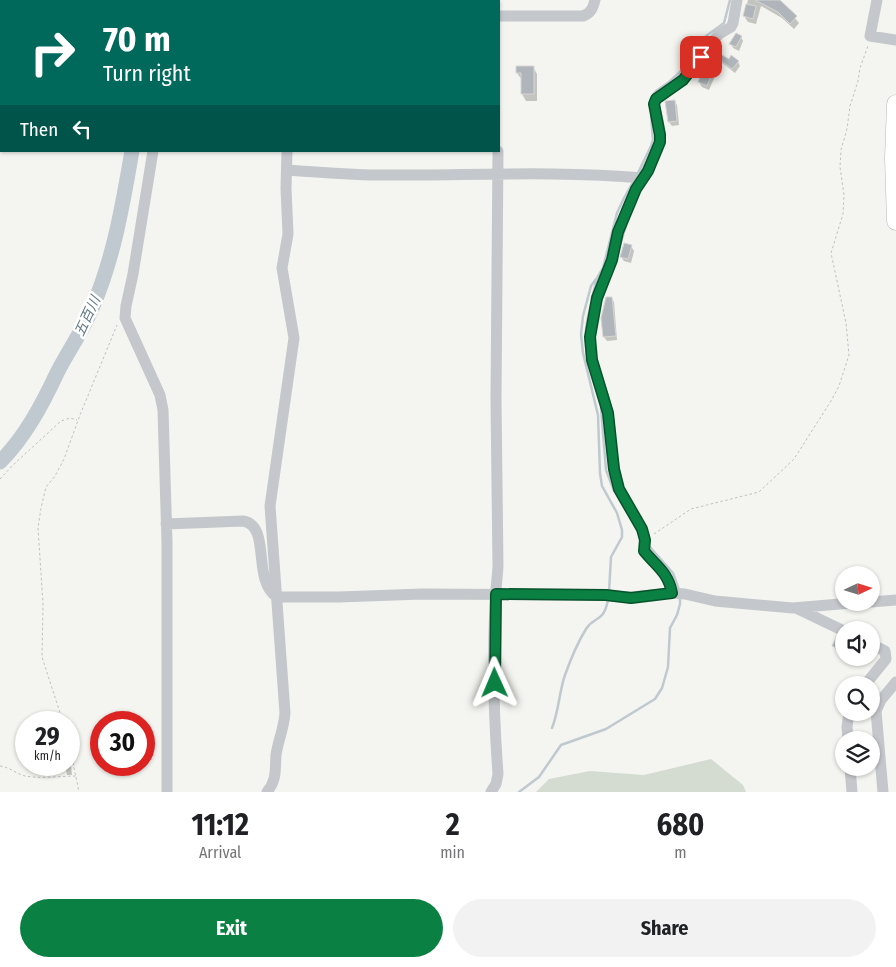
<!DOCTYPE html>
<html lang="en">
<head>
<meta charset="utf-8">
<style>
  :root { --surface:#fff; --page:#f2f2f2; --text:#202124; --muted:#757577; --accent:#0b8043 }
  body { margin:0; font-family:"Fira Sans Condensed","Noto Sans JP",sans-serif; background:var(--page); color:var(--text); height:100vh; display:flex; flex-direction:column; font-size:19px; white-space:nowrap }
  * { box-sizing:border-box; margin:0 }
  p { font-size:16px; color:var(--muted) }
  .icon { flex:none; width:28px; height:28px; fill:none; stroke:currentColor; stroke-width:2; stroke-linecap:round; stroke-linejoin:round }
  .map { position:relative; height:792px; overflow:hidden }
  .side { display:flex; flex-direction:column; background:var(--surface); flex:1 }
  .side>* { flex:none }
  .top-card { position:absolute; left:0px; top:0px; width:500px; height:152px; box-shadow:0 1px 4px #0004; background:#00695c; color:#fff; overflow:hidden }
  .needle { width:32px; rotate:86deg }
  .controls { position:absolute; left:835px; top:566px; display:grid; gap:10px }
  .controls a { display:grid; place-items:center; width:45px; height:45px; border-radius:50%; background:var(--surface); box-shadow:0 1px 4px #0004; font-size:25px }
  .speed { position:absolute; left:15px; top:711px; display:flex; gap:10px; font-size:25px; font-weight:700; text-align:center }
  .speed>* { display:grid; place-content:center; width:65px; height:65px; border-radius:50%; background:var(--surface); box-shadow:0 1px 4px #0004; line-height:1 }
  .speed small { font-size:12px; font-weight:400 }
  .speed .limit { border:8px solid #d22; background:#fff; color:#111 }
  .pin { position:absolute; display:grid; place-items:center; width:42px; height:42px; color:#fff; margin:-21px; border-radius:10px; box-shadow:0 2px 8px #0006 }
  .me { position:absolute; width:55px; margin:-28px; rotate:359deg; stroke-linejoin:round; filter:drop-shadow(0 0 4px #0008) }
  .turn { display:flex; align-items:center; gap:18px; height:105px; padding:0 20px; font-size:22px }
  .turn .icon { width:65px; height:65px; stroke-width:2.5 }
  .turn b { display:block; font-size:35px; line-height:42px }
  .then { display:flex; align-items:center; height:48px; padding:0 20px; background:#0003; gap:10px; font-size:19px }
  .eta { display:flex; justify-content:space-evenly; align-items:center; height:85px; text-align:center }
  .eta b { font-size:30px; font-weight:700; line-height:35px }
  .button { display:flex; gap:10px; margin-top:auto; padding:10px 20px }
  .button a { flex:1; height:58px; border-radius:30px; background:var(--accent); color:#fff; font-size:20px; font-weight:700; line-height:58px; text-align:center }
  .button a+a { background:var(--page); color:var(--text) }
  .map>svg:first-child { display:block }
</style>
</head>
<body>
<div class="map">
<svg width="896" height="792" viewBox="0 0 896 792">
  <rect width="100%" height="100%" fill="#f4f5f0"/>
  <!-- green -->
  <path fill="#d4dcd1" d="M711 759 743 785 746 792H536L549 779 590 771 644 775Z"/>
  <!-- shadow -->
  <path fill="#0003" d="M748 0H780L799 23 794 29 782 18 761 6 756 24 748 22 744 16Z
    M741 37 743 41 739 51 733 48 731 44Z
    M715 53 729 60 738 62 740 66 735 73 721 62 709 90 702 87 699 82Z
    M533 67 537 74V101H526L522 94V80L517 73Z
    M674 101 677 105 679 125 672 126 669 122Z
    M631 246 634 251 631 263 624 261 621 257Z
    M612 298 614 302 617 340 607 341 604 337 603 310Z
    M844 640V654L836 650 834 646Z
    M65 765H71L72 775H67Z"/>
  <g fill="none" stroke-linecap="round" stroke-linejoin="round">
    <!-- stream -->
    <path stroke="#bfc9cf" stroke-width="2.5" d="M652 96 656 91 669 82 681 71 698 50 706 36 724 23 730 0
      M637 175 651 146 653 140 651 116
      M596 279 591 286 583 316 581 334 583 353 598 415 600 473 602 486 617 513 622 530V537L611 557 609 592
      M592 298 597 278 603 268 617 213 624 198 633 182
      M601 408 606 470 614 491
      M649 546 673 573 679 590
      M552 728C559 711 559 692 565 675 570 661 578 642 586 629 595 615 603 624 608 600
      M519 792 539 777 561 745 606 729 655 699 662 688 668 667 670 628 677 615 680 604V598"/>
    <!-- river -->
    <path stroke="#bfc9cf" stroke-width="15" d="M110 0V1
      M0 462C25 437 42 405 57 373 68 351 84 329 93 306 114 257 123 203 132 151"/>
  </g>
  <!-- building -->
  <path fill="#afb5bb" stroke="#d6d6d3" d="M755 0H780L797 16 790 24 778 12Z
    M746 4 756 6 753 19 743 16Z
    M736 33 742 36 736 47 729 44Z
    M715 51 729 59 731 55 739 61 732 69 718 58 707 86 698 82 706 62Z
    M516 66H534V94H521V73H516Z
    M675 100 677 121 668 122 665 101Z
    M624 243 632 245 628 259 620 257Z
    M606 297H612L616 336 603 337 601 318Z
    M837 636 844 638V651L832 646Z"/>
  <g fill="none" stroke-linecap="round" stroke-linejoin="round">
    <!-- highway casing -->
    <g stroke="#b6b9bc" stroke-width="19">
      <path id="highway" d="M896 104 894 158 896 221"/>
    </g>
    <!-- path -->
    <path stroke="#bebfc1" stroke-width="1" stroke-dasharray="2.5 2.5" stroke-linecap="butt" d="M0 479 13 465 61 421 70 418 77 420
      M654 534 691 509 759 492 794 459 831 401 839 386 849 355 846 323 831 253 843 214 844 195 840 167 841 150 847 129 850 106 858 81 860 68 868 46
      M63 722 42 657 43 604 38 528 41 508 46 487 55 476 64 459 80 415 117 325
      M69 743 79 792
      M0 766C10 767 16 774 25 776 41 779 60 776 77 776"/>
    <!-- minor -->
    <path stroke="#c4c7cb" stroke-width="11" d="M490 0V1
      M877 0 870 36 896 40
      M162 1V0
      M278 1 279 0
      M499 16H583C591 13 593 8 595 0
      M153 151 133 274 126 306 125 318 160 395 163 410 167 542V792
      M287 170C314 172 342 174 370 175 461 176 552 170 643 178
      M166 524 243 521C272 526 251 580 277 597H339L422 594 594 595 631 597 672 593 685 594 715 601 793 608 863 602
      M672 593C668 572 657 567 645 551 644 546 645 541 644 536 640 519 625 506 619 489 611 465 612 439 608 414 603 387 589 365 590 337 590 310 603 286 611 260 619 236 624 211 636 189 644 173 656 159 660 141 662 132 656 114 654 104L656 99 683 79 719 34 731 27 733 23 737 0
      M871 602 896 600
      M796 608 844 631
      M865 685 886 659 885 651 871 644
      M848 740 847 727 849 712
      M850 768 852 792
      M267 792C277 780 275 770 276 755 278 741 284 728 285 713L270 506 294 338 282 268 288 234 286 188 287 151
      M491 792 496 784 498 774C493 706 491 635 498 567L496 399 498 151
      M883 792 876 711 881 700 896 682"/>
    <!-- highway -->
    <use href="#highway" stroke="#fff" stroke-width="18"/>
  </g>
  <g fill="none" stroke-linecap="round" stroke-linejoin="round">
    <!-- route casing -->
    <g stroke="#07532c" stroke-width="12">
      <path id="route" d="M495 683 496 594 606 595 631 598 672 593C668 572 657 567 644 551L645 540 642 529 619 489 614 469 608 413 592 360 590 337 597 298 612 260 618 232 636 189 648 171 660 142V135L654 104 656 99 683 80 701 57"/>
    </g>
    <!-- route -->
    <use href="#route" stroke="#0b8043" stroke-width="9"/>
  </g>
  <g text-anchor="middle" stroke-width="5" stroke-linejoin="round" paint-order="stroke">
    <!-- water labels -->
    <g font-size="14" font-style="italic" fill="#627a88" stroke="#fff">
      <text transform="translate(87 316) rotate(-65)" y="5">五百川</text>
    </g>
  </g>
</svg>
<div class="controls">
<a><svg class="needle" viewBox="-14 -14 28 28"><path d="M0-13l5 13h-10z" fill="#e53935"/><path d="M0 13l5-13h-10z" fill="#757577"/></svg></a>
<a><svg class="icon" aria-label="sound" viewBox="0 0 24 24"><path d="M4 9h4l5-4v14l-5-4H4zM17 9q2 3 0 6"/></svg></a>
<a><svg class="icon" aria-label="search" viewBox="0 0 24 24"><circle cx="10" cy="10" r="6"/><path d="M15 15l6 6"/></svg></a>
<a><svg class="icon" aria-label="layers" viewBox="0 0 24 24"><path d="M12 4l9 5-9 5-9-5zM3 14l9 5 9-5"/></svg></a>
</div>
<div class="speed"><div>29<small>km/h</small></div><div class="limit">30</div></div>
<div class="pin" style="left:701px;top:57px;background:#d93025"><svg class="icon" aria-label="arrive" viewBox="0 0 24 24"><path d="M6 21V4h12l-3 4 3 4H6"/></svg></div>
<svg class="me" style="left:495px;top:683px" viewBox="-20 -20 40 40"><path d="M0-17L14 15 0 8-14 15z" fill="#0b8043" stroke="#fff" stroke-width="4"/></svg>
<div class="top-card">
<div class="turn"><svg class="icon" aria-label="right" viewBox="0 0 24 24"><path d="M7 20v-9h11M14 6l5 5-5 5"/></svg><div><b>70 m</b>Turn right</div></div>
<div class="then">Then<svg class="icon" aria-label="left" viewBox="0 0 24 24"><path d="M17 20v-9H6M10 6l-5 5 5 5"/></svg></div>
</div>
</div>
<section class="side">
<div class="eta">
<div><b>11:12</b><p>Arrival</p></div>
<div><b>2</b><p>min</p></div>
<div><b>680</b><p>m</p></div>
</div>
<div class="button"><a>Exit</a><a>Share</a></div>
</section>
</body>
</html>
